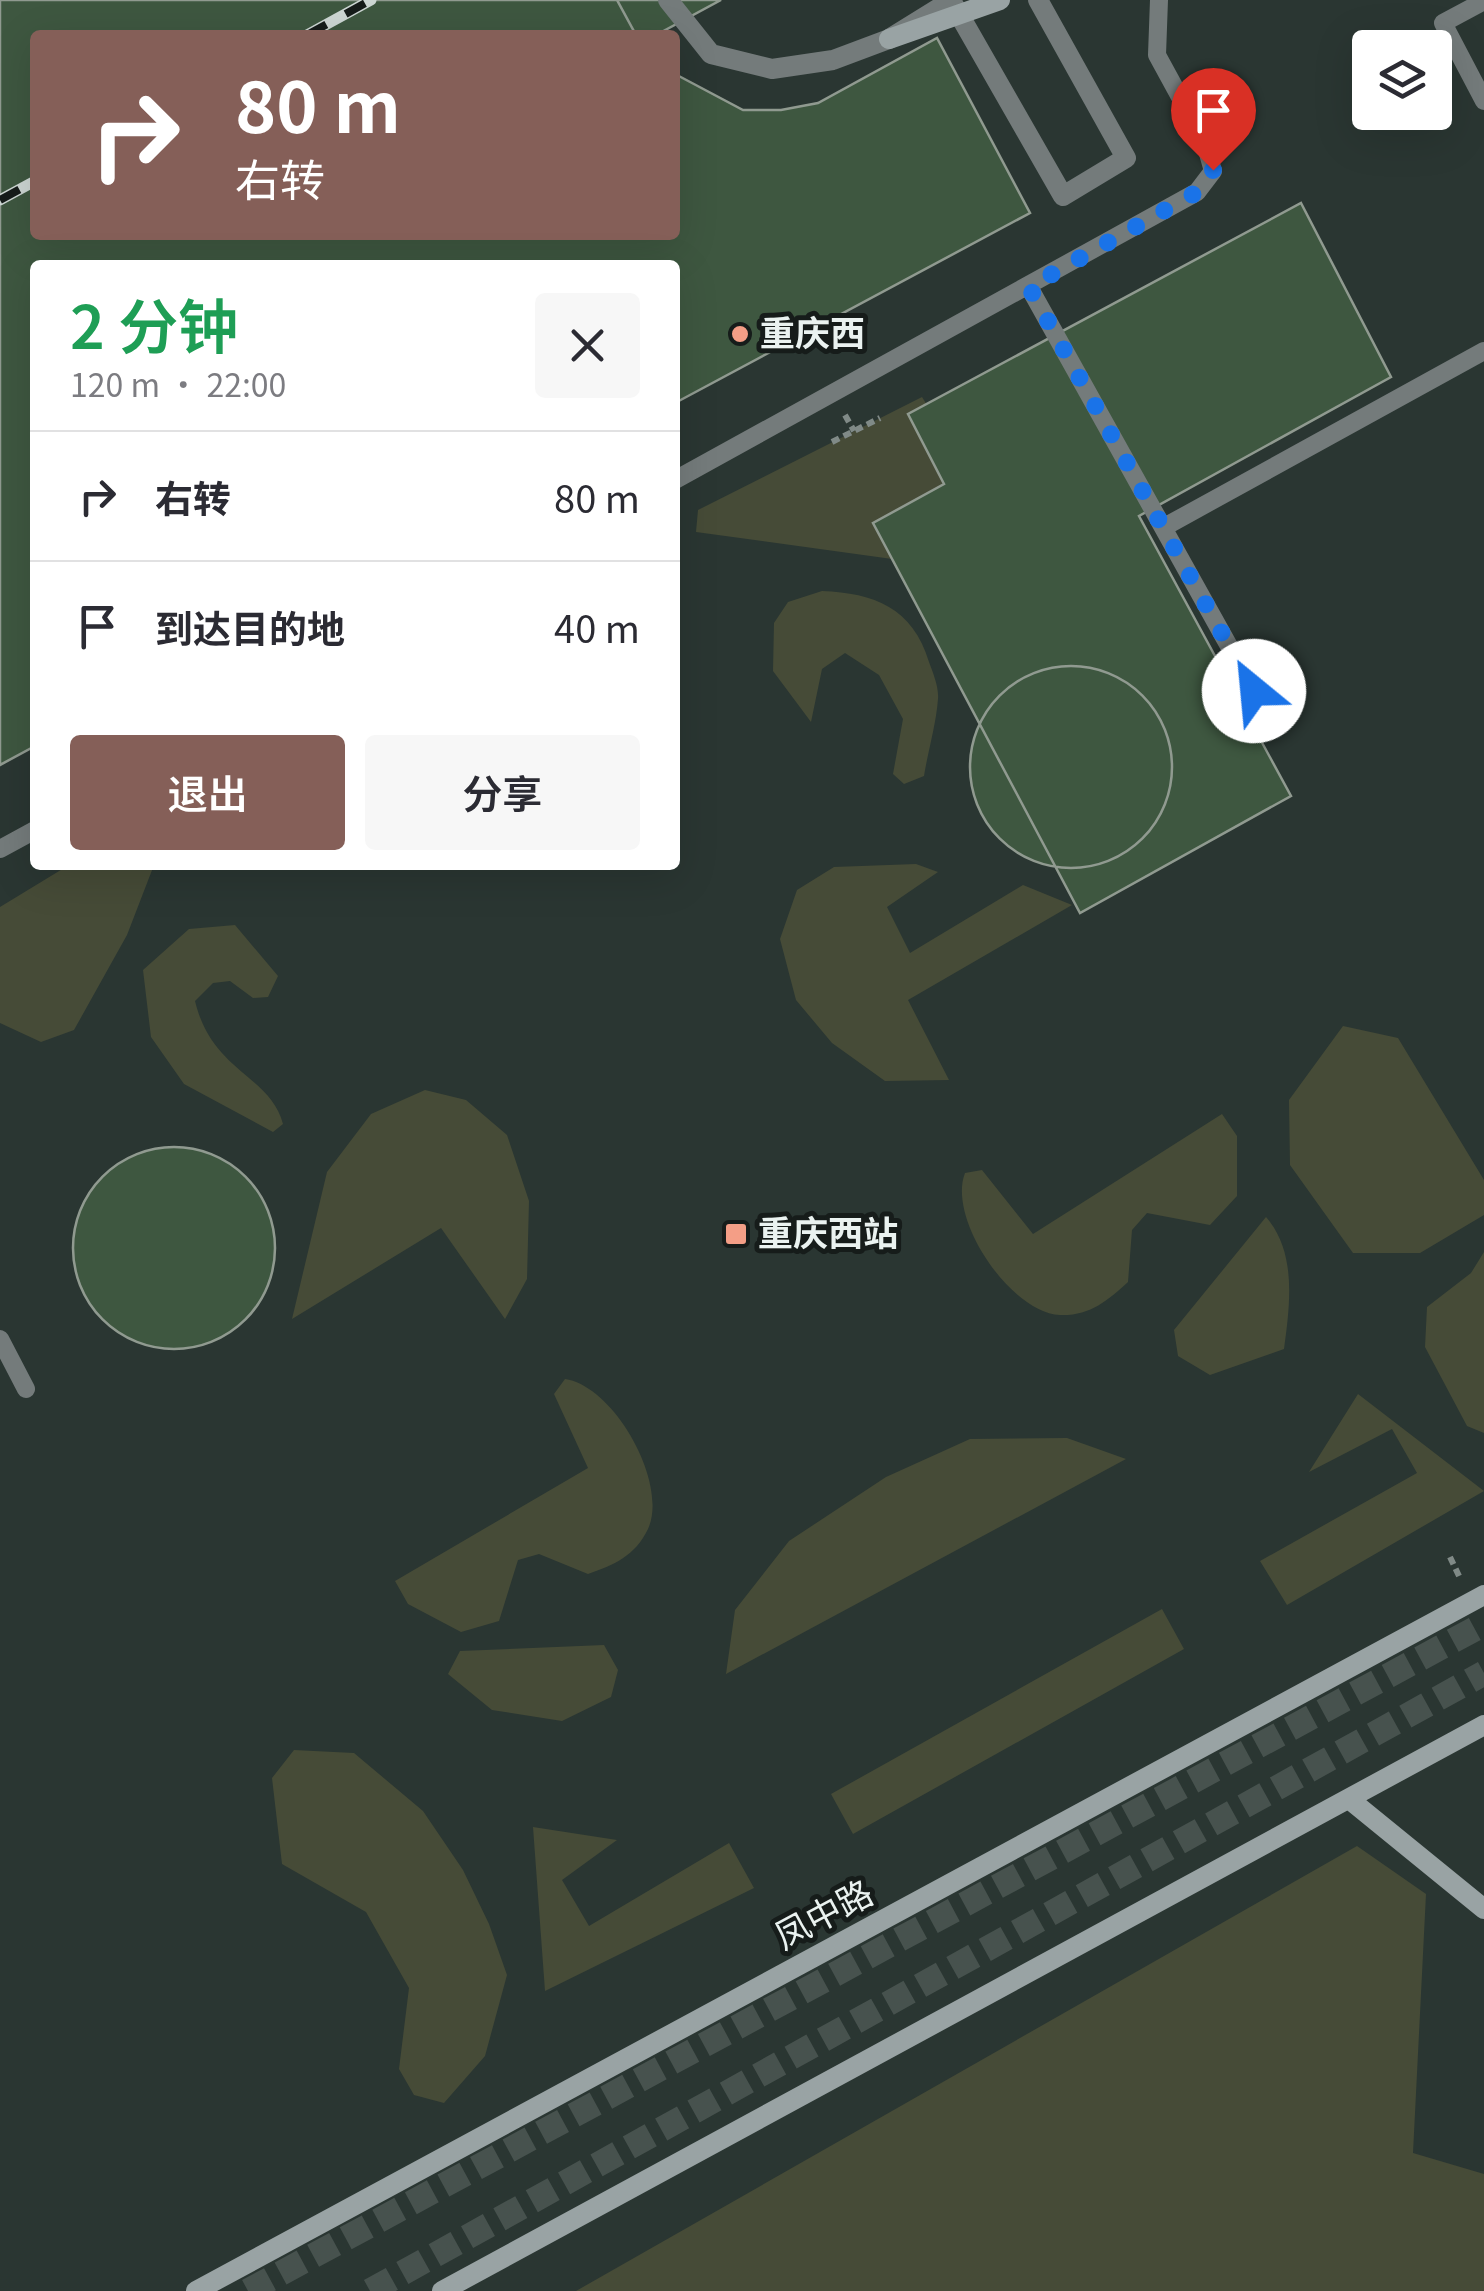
<!DOCTYPE html>
<html lang="zh">
<head>
<meta charset="utf-8">
<style>
  :root { --surface:#fff; --page:#f7f7f7; --text:#2b2b33; --muted:#7c7c81; --line:#e1e1e2; --accent:#855f58 }
  body { margin:0; font-family:Georgia,"Noto Sans SC",serif; background:var(--page); color:var(--text); height:100vh; display:flex; flex-direction:column; font-size:38px; white-space:nowrap }
  * { box-sizing:border-box; margin:0 }
  p { font-size:32px; color:var(--muted) }
  .icon { flex:none; width:55px; height:55px; fill:none; stroke:currentColor; stroke-width:2; stroke-linecap:round; stroke-linejoin:round }
  .map { position:relative; flex:1; overflow:hidden }
  .drawer { position:absolute; left:30px; top:260px; width:650px; height:610px; display:flex; flex-direction:column; background:var(--surface); border-radius:10px; box-shadow:0 10px 40px #0002 }
  .drawer>* { flex:none }
  .banner { position:absolute; left:30px; top:30px; width:650px; height:210px; border-radius:10px; box-shadow:0 10px 40px #0002; background:#855f58; color:#fff; overflow:hidden }
  .tools { position:absolute; left:1352px; top:30px; display:grid; gap:20px }
  .tools a { display:grid; place-items:center; width:100px; height:100px; border-radius:10px; background:var(--surface); box-shadow:0 10px 40px #0002; font-size:50px }
  .pin { position:absolute; display:grid; place-items:center; width:85px; height:85px; color:#fff; margin:-102px -42px; border-radius:50% 50% 50% 0; rotate:-45deg; box-shadow:0 0 10px #0007 }
  .pin .icon { rotate:45deg }
  .me { position:absolute; width:110px; margin:-55px; rotate:332deg; stroke-linejoin:round; filter:drop-shadow(0 0 8px #0008) }
  .turn { display:flex; align-items:center; gap:35px; height:210px; padding:0 40px; font-size:45px }
  .turn .icon { width:130px; height:130px; stroke-width:2.5 }
  .turn b { display:block; font-size:70px; line-height:85px }
  .round { display:grid; place-items:center; flex:none; width:105px; height:105px; border-radius:10px; background:var(--page) }
  .headline { display:flex; align-items:center; justify-content:space-between; height:170px; padding:0 40px }
  h1 { font-size:60px; font-weight:600; line-height:75px; color:#1e9e55 }
  .action { display:flex; gap:20px; margin-top:auto; padding:20px 40px }
  .action a { flex:1; height:115px; border-radius:10px; background:var(--accent); color:#fff; font-size:40px; font-weight:600; line-height:115px; text-align:center }
  .action a+a { background:var(--page); color:var(--text) }
  ul { padding:0; list-style:none }
  li { display:flex; align-items:center; gap:30px; height:130px; padding:0 40px; border-top:2px solid var(--line) }
  li div { flex:1 }
  li b { display:block; font-size:38px }
  li em { font-style:normal }
  .map>svg:first-child { display:block }
</style>
</head>
<body>
<div class="map">
<svg width="1484" height="2291" viewBox="0 0 1484 2291">
  <rect width="100%" height="100%" fill="#2a3632"/>
  <!-- green -->
  <path fill="#464b37" d="M922 397 959 456 950 567 696 532 698 510Z
    M822 591C874 593 913 608 929 662 933 673 939 687 938 699 936 725 928 751 924 776L904 784 893 774 903 719 879 675 845 653 822 669 811 722 773 671 774 623 788 602Z
    M916 864 938 872 887 907 910 953 1023 885 1072 905 908 1000 949 1080 885 1081 832 1043 796 1000 780 939 797 890 834 867Z
    M69 865H154L127 935 74 1030 41 1042 0 1023V907Z
    M235 925 278 976 268 997 253 998 230 981 213 983 195 1001C212 1072 270 1075 283 1124L273 1132 184 1084 151 1037 143 970 189 929Z
    M1343 1026 1398 1038 1484 1180V1215L1420 1253H1353L1290 1165 1289 1100Z
    M425 1090 466 1100 507 1135 529 1201 527 1279 505 1319 441 1228 292 1319 327 1172 371 1114Z
    M1222 1114 1237 1136V1196L1210 1225 1147 1213 1132 1230 1128 1282C1107 1301 1090 1316 1060 1315 1011 1313 947 1219 965 1173L982 1170 1033 1234Z
    M1266 1217C1297 1252 1290 1305 1284 1349L1210 1375 1178 1356 1174 1330Z
    M1484 1252V1433L1467 1426 1425 1347 1427 1307 1471 1273Z
    M565 1379C614 1386 669 1483 648 1529 635 1556 614 1565 588 1574L539 1554 518 1560 499 1621 461 1632 408 1604 395 1581 588 1468 554 1394Z
    M1358 1394 1484 1491 1287 1605 1260 1561 1417 1473 1392 1429 1309 1472Z
    M1067 1438 1126 1459 726 1674 735 1610 789 1541 886 1477 970 1439Z
    M1162 1609 1184 1649 853 1834 831 1794Z
    M604 1645 618 1670 611 1697 562 1721 492 1710 448 1674 460 1651Z
    M294 1750 354 1753 423 1811 463 1870 489 1924 507 1975 485 2056 444 2103 414 2095 399 2069 409 1988 366 1912 282 1864 272 1778Z
    M533 1827 617 1840 562 1880 589 1926 729 1843 754 1888 545 1991Z
    M1357 1846 1426 1894 1413 2153 1484 2174V2291H576Z"/>
  <!-- building -->
  <path fill="#3e5740" stroke="#909a90" stroke-width="2.5" d="M0 0H617L636 35H35V235H675V74L743 110H781L818 103 937 38 1030 213 675 403V265H35V746L0 765Z
    M617 0H721L656 35H636Z
    M1301 203 1391 377 1139 516 1291 796 1080 913 873 523 944 484 908 414Z
    M970 767a101 101 0 1 1 202 0a101 101 0 1 1-202 0Z
    M73 1248a101 101 0 1 1 202 0a101 101 0 1 1-202 0Z"/>
  <g fill="none" stroke-linecap="round" stroke-linejoin="round">
    <!-- primary-tunnel -->
    <path stroke="#47524e" stroke-width="25" stroke-dasharray="25 12" stroke-linecap="butt" d="M248 2291 1484 1624
      M370 2291 1484 1673"/>
    <!-- path -->
    <path stroke="#808a87" stroke-width="6" stroke-dasharray="8 5" stroke-linecap="butt" d="M845 415 854 431
      M832 442 880 418
      M1450 1557 1460 1578"/>
    <!-- service -->
    <path stroke="#747b7b" stroke-width="18" d="M1484 1 1443 23 1484 101
      M1029 287 1254 691
      M675 480 1197 192 1213 171 1205 143 1157 55 1159 0
      M1166 526 1484 351
      M0 849 35 830
      M0 1339 26 1389"/>
    <!-- minor -->
    <path stroke="#747b7b" stroke-width="20" d="M952 2 1063 196 1126 158 1038 0"/>
    <!-- secondary -->
    <path stroke="#99a3a4" stroke-width="20" d="M1349 1799 1484 1909
      M196 2291 1484 1595
      M442 2291 1484 1725"/>
    <!-- rail casing -->
    <g stroke="#cdd6d3" stroke-width="11">
      <path id="rail" d="M307 35 371 0
        M0 200 35 181"/>
    </g>
    <!-- rail -->
    <use href="#rail" stroke="#161c1a" stroke-width="8" stroke-dasharray="22" stroke-linecap="butt"/>
    <!-- tertiary-bridge -->
    <path stroke="#747b7b" stroke-width="20" d="M668 0 711 54 772 69 833 60 889 39 952 0"/>
    <!-- secondary-bridge -->
    <path stroke="#99a3a4" stroke-width="20" d="M889 39 1000 0"/>
  </g>
  <g fill="none" stroke-linecap="round" stroke-linejoin="round">
    <!-- route -->
    <path stroke="#1a73e8" stroke-width="18" stroke-dasharray="0 32.4" d="M1213 170 1197 192 1029 287 1254 691"/>
  </g>
  <!-- markers -->
  <g fill="#f49e86" stroke="#161c1a" stroke-width="4">
    <circle cx="740" cy="334" r="10"/>
    <rect x="724" y="1222" width="24" height="24" rx="5"/>
  </g>
  <g text-anchor="middle" stroke-width="10" stroke-linejoin="round" paint-order="stroke">
    <!-- poi labels -->
    <g font-size="35" font-weight="bold" fill="#eaf2f0" stroke="#161c1a" text-anchor="start">
      <text x="760" y="346">重庆西</text>
      <text x="758" y="1246">重庆西站</text>
    </g>
    <!-- street labels -->
    <g font-size="35" fill="#eaf2f0" stroke="#161c1a">
      <text transform="translate(824 1915) rotate(-28)" y="12">凤中路</text>
    </g>
  </g>
</svg>
<div class="tools">
<a><svg class="icon" aria-label="layers" viewBox="0 0 24 24"><path d="M12 4l9 5-9 5-9-5zM3 14l9 5 9-5"/></svg></a>
</div>
<div class="pin" style="left:1213px;top:170px;background:#d93025"><svg class="icon" aria-label="arrive" viewBox="0 0 24 24"><path d="M6 21V4h12l-3 4 3 4H6"/></svg></div>
<svg class="me" style="left:1254px;top:691px" viewBox="-20 -20 40 40"><circle r="19" fill="#fff"/><path d="M0-13L10 11 0 6-10 11z" fill="#1a73e8"/></svg>
<div class="banner">
<div class="turn"><svg class="icon" aria-label="right" viewBox="0 0 24 24"><path d="M7 20v-9h11M14 6l5 5-5 5"/></svg><div><b>80 m</b>右转</div></div>
</div>
<section class="drawer">
<div class="headline"><div><h1>2 分钟</h1><p>120 m · 22:00</p></div><a class="round"><svg class="icon" aria-label="close" viewBox="0 0 24 24"><path d="M6 6l12 12M18 6L6 18"/></svg></a></div>
<ul>
<li><svg class="icon" aria-label="right" viewBox="0 0 24 24"><path d="M7 20v-9h11M14 6l5 5-5 5"/></svg><div><b>右转</b></div><em>80 m</em></li>
<li><svg class="icon" aria-label="arrive" viewBox="0 0 24 24"><path d="M6 21V4h12l-3 4 3 4H6"/></svg><div><b>到达目的地</b></div><em>40 m</em></li>
</ul>
<div class="action"><a>退出</a><a>分享</a></div>
</section>
</div>
</body>
</html>
